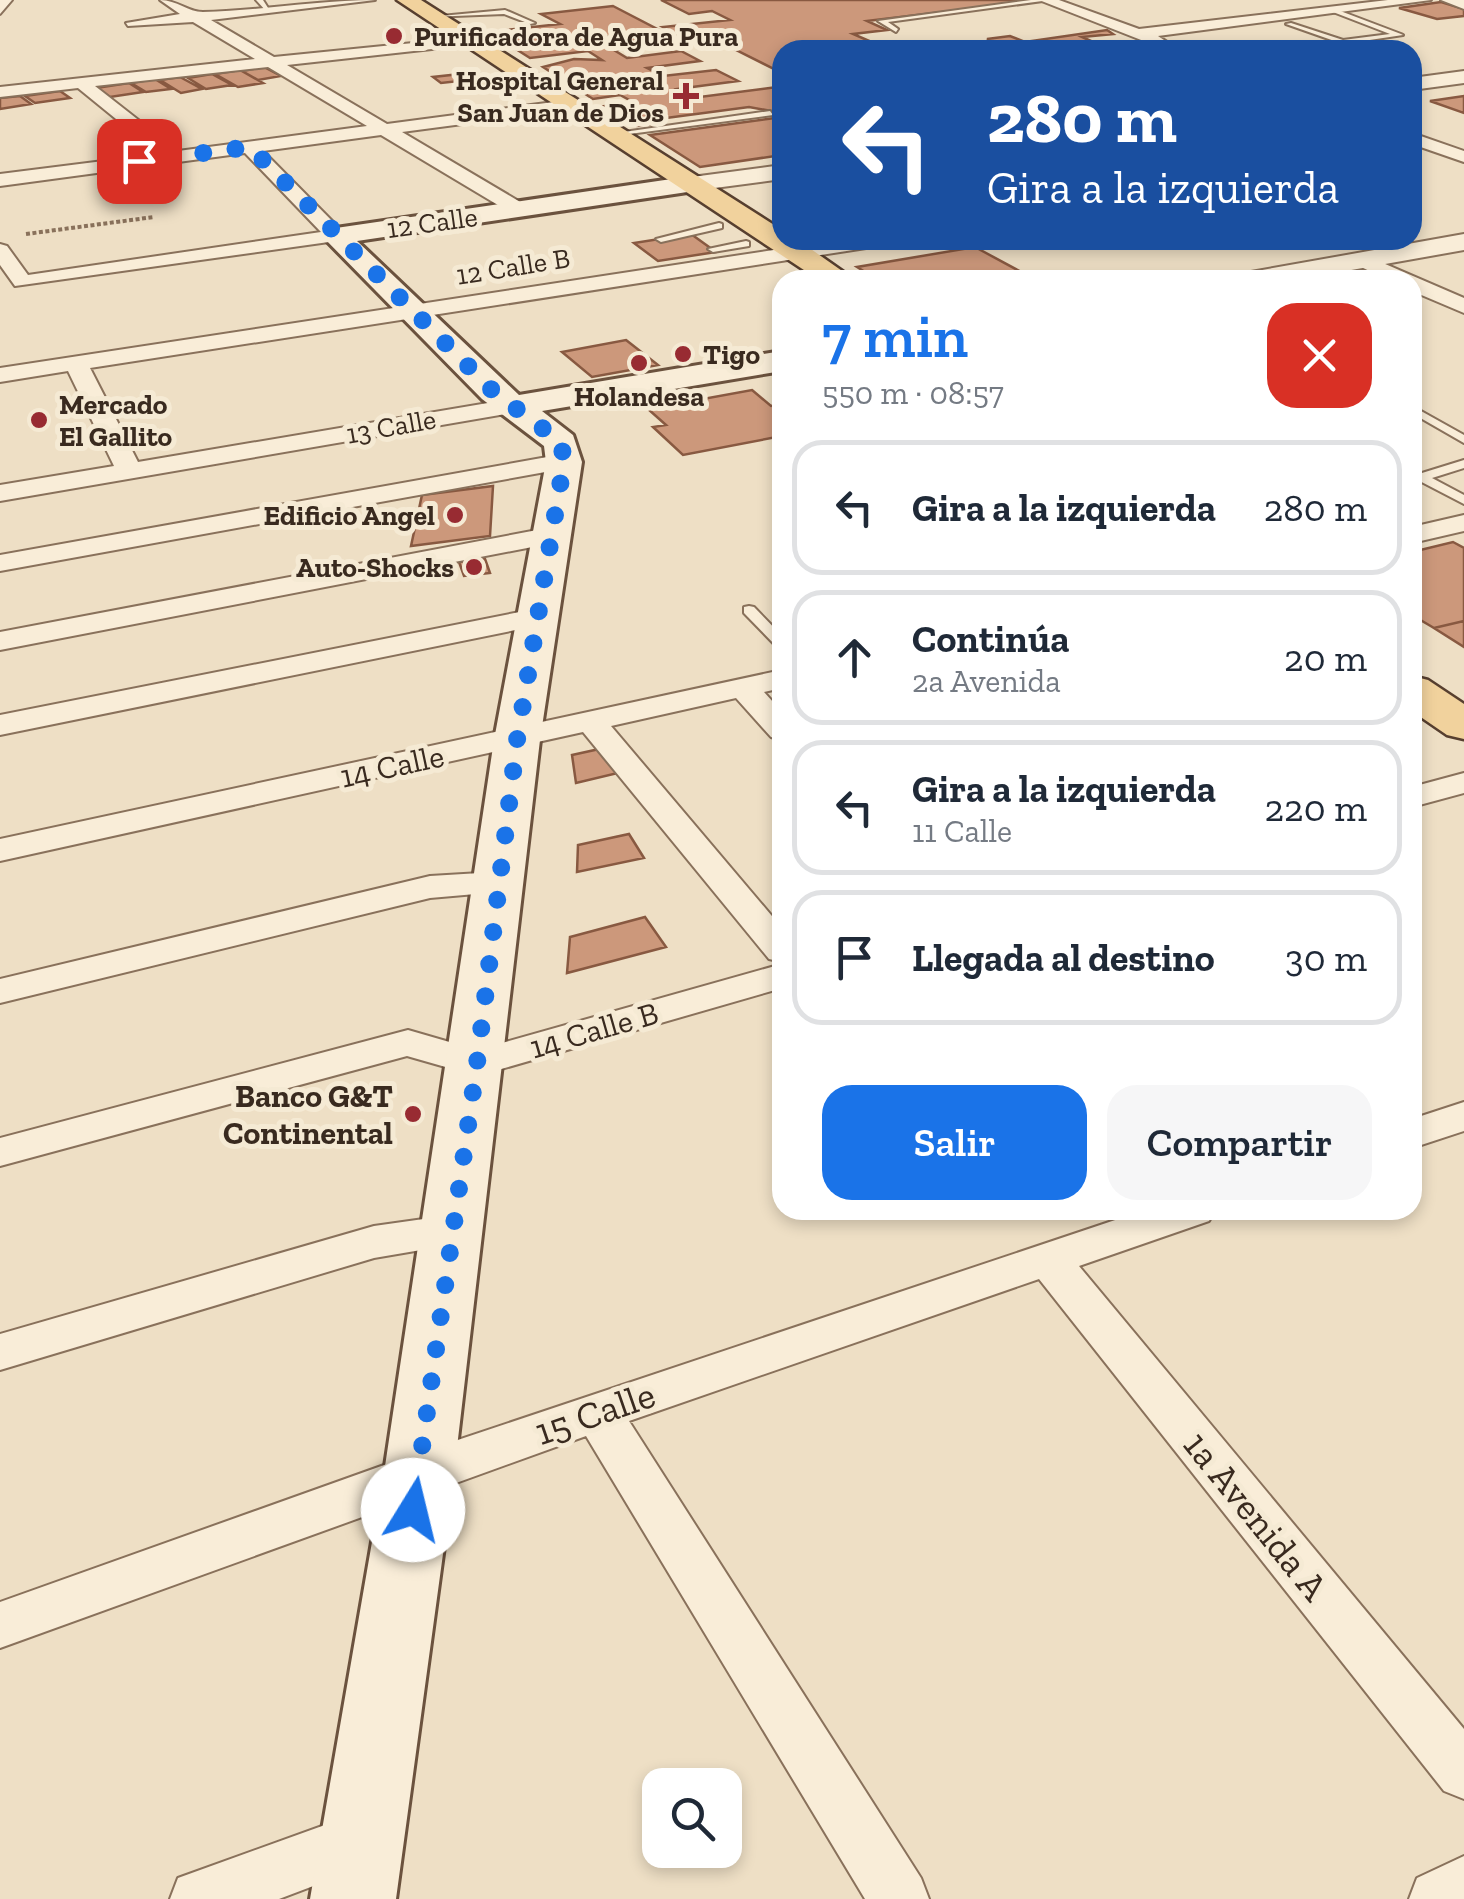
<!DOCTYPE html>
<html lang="es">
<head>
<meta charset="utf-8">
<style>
  :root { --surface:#fff; --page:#f6f6f7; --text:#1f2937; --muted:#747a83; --line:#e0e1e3; --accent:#1a73e8 }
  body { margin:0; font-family:"Zilla Slab",serif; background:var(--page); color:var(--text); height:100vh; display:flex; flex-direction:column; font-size:38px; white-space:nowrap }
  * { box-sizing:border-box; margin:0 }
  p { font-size:32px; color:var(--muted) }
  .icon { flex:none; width:55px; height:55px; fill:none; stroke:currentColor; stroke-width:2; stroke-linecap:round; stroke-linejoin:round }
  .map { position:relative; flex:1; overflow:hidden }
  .sheet { position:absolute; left:772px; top:270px; width:650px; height:950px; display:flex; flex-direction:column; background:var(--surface); border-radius:30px; box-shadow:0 5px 15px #0003 }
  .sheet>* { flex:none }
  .guide { position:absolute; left:772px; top:40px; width:650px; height:210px; border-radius:30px; box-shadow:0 5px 15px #0003; background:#1a4fa0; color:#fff; overflow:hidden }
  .fabs { position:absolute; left:642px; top:1768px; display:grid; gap:20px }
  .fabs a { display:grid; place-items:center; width:100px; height:100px; border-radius:20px; background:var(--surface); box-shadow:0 5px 15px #0003; font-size:50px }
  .pin { position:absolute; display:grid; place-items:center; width:85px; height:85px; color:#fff; margin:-42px; border-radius:20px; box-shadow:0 5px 15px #0006 }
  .me { position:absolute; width:110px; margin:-55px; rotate:9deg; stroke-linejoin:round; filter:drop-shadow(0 0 8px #0008) }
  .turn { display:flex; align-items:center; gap:35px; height:210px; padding:0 50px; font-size:45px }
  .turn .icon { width:130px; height:130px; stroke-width:2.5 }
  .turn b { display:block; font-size:70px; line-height:85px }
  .round { display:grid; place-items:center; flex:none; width:105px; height:105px; border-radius:30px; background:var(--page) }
  .overview { display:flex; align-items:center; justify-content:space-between; height:170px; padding:0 50px }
  h1 { font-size:60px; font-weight:600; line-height:75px; color:var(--accent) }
  .button { display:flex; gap:20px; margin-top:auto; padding:20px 50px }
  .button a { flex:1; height:115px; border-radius:30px; background:var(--accent); color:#fff; font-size:40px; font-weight:600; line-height:115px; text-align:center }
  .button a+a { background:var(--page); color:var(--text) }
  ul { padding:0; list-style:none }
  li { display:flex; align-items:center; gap:30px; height:135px; margin:0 20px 15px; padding:0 30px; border:5px solid var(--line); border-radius:30px }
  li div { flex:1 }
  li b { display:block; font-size:38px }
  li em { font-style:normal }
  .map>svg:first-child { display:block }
</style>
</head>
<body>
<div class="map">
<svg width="1464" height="1899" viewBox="0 0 1464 1899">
  <rect width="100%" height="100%" fill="#eedfc5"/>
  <!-- building -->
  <path fill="#cc987b" stroke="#885941" stroke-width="2.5" d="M661 0H1022L1027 2 867 21 887 30 853 34 890 50H782V73L720 42 697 44 663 27 730 20 712 11 689 14Z
    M1441 2 1464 9V16L1437 19 1399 8Z
    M613 6 661 31 593 38 647 34 667 44 614 50 627 58 681 51 700 61 647 68 663 76 716 70 738 81 677 89 692 98 777 87 782 90V113L749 107 651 120 658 124 637 126 605 106 633 102 620 95 593 99 543 67 574 59 602 60 588 51 530 58 489 32 560 24 541 14Z
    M1107 30 1113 34 1082 37 1102 46 1136 41 1161 50H977L1005 46 987 39 1010 36 1025 42Z
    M264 67 281 76 258 80 242 71Z
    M240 70 263 83 238 87 215 74Z
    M478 72 487 78 441 83 433 77Z
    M212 74 232 85 206 89 188 78Z
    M180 77 202 89 181 93 160 80Z
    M155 79 171 89 146 92 131 83Z
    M129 83 143 92 110 97 96 88Z
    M60 91 70 98 35 103 25 96Z
    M20 96 31 104 0 109V98Z
    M1464 96V113L1430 101Z
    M782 117V155L700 167 650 135Z
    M691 234 716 252 658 261 634 243Z
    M975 247 1023 273 985 280H878L857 267Z
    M626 340 658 365 592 377 562 352Z
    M752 390 771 406 782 404V436L683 455 653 427 666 425 648 409Z
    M493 486 490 536 411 546 422 495Z
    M1453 542 1464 548V621L1434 628 1412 615V552Z
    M485 559 490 573 464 576 459 562Z
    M1464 621V647L1434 628Z
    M604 748 622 772 576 783 572 755Z
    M629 834 644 858 577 872 578 845Z
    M645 917 666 947 567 973 570 937Z"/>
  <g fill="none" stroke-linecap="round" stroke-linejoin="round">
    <!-- service casing -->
    <g stroke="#89715b" stroke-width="4">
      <path id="service" d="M256 0H263L270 11H266Z
        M1031 0H1050L888 22 898 29 896 32 878 21Z
        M1335 9 1401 34 1403 35 1343 44 1286 24 1291 23 1343 40 1390 34 1333 12Z
        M505 10 535 23 530 24 504 14 430 17Z
        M770 111 773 115 614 136 610 134Z
        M719 223 722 224V228L661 242 656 239Z
        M746 241 749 242V246L713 252 708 249Z
        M1421 411 1464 435V443L1417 416 1415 414Z
        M1464 460V468L1432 478 1464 495V504L1412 477V469L1422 473Z
        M749 606 754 607 782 636V648L777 647 744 613V607Z"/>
    </g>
    <!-- minor casing -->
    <g stroke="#89715b" stroke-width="4">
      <path id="minor" d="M0 0H12L0 14Z
        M160 0C177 0 188 12 203 12 261 11 317 0 375 0L211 20 274 57 473 37 476 40 468 45 287 65 387 124 569 100 577 105 569 110 402 132 527 206V214H513L381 135 263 151 343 232V240L15 286 0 265V244L7 246 28 275 321 232 245 153 0 186V174L159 154 78 88 0 97V87L255 59 193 22 128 26 126 23 180 14ZM268 67 367 126 178 151 95 86Z
        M1039 0H1059L1139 29 1388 0H1431L1158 36 1167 42 1159 47Z
        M1412 133 1464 151V162L1412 144Z
        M839 240H889L879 246 90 368 138 462 512 399 524 406 512 413 0 501V485L114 466 68 371 0 382V368Z
        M1362 254 1464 298V313L1412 291V280H1388L1355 264V256Z
        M564 454 577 462 573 467 0 571V555Z
        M1464 515V531L1412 543V527Z
        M553 527 563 529 567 535 563 541 0 650V632Z
        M535 609 545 612 550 618 545 624 0 735V715Z
        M782 670V688L764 692 782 712V740L771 737 736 698 611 726 782 928V962L769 959 583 732 0 861V839Z
        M1464 773V793L1412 807V787Z
        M497 872 510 875 515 883 510 891 430 898 0 1003V979L430 876Z
        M782 964V988L477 1076 407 1056 0 1166V1138L408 1030 477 1050Z
        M1464 1102V1131L1412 1148V1119Z
        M1145 1210H1215L1209 1221 1079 1266 1464 1729V1799L1444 1791 1039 1279 629 1421 921 1878 929 1899H865L586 1436 0 1648V1602L401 1459Z
        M452 1215 468 1220 474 1231 468 1242 374 1258 0 1370V1334L374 1226Z
        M361 1812 382 1820 391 1840 382 1860 279 1899H170L178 1878Z
        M1464 1856V1899H1409L1417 1878Z"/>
    </g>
    <!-- tertiary casing -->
    <g stroke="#89715b" stroke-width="4">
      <path id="tertiary" d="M1441 0H1464V9Z
        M1464 71V83L1412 90V78Z
        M782 165V179L692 191 680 184 692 177Z
        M1464 234V250L1295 280H1238L1251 272Z"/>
    </g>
    <!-- secondary casing -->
    <g stroke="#6b523e" stroke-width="6">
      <path id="secondary" d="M692 176 701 178 705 184 701 190 357 241 519 395 782 351V371L542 411 573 435 582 462 540 740 454 1473 396 1899H310L384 1473 494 740 546 462 544 446 482 399 322 236 336 228Z"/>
    </g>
    <!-- primary casing -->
    <g stroke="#573f2f" stroke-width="5">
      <path id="primary" d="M397 0H421L782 230V240H798L855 280H819Z
        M1412 676 1428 680 1464 704V739L1447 735 1412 711Z"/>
    </g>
    <!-- path -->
    <path stroke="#89715b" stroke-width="4" stroke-dasharray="4 2.5" stroke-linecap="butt" d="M26 234 154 217"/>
    <!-- service -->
    <use href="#service" fill="#f9edd8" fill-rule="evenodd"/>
    <!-- minor -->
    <use href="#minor" fill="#f9edd8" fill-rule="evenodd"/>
    <!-- tertiary -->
    <use href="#tertiary" fill="#f9edd8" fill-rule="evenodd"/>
    <!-- secondary -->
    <use href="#secondary" fill="#f9edd8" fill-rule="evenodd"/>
    <!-- primary -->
    <use href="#primary" fill="#f1d29d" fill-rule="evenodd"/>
  </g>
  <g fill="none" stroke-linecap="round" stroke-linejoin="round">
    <!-- route -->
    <path stroke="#1a73e8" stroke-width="18" stroke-dasharray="0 32.4" d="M139 161 250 147 494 392 561 442 564 462 517 740 477 1063 413 1510"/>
  </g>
  <!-- markers -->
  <g fill="#982b32" stroke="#f5ead4" stroke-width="4">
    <circle cx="394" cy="36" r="10"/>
    <path d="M681 81h10v10h10v10h-10v10h-10v-10h-10v-10h10z"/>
    <circle cx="683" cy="354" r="10"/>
    <circle cx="639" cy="363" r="10"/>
    <circle cx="39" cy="420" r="10"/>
    <circle cx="455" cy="515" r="10"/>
    <circle cx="474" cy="567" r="10"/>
    <circle cx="413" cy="1114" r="10"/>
  </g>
  <g text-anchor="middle" stroke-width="10" stroke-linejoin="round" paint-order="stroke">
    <!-- far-poi labels -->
    <g font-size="28" font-weight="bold" fill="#392a1f" stroke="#f5ead4" text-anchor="start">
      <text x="414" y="46">Purificadora de Agua Pura</text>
      <text x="664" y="90" text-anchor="end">Hospital General<tspan x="664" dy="32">San Juan de Dios</tspan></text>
      <text x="703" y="364">Tigo</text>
      <text x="639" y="406" text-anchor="middle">Holandesa</text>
      <text x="59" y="414">Mercado<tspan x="59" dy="32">El Gallito</tspan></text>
      <text x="435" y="525" text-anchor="end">Edificio Angel</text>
      <text x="454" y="577" text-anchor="end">Auto-Shocks</text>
    </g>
    <!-- far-street labels -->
    <g font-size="28" fill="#392a1f" stroke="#f5ead4">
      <text transform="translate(432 222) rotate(-8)" y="10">12 Calle</text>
      <text transform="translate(513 266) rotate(-9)" y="10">12 Calle B</text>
      <text transform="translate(391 426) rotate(-10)" y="10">13 Calle</text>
    </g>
    <!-- street labels -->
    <g font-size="32" fill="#392a1f" stroke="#f5ead4">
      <text transform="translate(392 766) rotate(-12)" y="11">14 Calle</text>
      <text transform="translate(594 1030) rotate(-16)" y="11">14 Calle B</text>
    </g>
    <!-- poi labels -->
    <g font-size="32" font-weight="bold" fill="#392a1f" stroke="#f5ead4" text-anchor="end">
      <text x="393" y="1107">Banco G&amp;T<tspan x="393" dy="37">Continental</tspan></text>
    </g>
    <!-- near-street labels -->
    <g font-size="38" fill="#392a1f" stroke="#f5ead4">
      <text transform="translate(595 1413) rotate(-19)" y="13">15 Calle</text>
      <text transform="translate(1256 1516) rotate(51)" y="13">1a Avenida A</text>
    </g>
  </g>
</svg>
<div class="fabs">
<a><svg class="icon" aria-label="search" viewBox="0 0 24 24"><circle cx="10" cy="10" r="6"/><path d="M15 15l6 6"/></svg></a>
</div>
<div class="pin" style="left:139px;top:161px;background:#d93025"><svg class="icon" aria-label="arrive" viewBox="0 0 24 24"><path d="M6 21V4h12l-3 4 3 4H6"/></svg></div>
<svg class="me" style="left:413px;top:1510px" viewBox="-20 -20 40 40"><circle r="19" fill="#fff"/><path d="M0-13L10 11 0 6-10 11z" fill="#1a73e8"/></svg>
<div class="guide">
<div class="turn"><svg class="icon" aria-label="left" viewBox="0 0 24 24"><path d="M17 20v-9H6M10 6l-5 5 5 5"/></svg><div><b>280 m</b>Gira a la izquierda</div></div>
</div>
<section class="sheet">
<div class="overview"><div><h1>7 min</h1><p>550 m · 08:57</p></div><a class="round" style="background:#d93025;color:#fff"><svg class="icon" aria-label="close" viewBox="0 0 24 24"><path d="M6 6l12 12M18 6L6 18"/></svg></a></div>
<ul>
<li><svg class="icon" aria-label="left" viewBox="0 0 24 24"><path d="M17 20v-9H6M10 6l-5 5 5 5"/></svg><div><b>Gira a la izquierda</b></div><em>280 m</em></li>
<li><svg class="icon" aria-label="ahead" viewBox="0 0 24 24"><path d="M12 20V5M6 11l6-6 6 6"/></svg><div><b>Continúa</b><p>2a Avenida</p></div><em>20 m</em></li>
<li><svg class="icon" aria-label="left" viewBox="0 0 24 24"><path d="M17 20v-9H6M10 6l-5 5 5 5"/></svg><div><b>Gira a la izquierda</b><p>11 Calle</p></div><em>220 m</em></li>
<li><svg class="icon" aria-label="arrive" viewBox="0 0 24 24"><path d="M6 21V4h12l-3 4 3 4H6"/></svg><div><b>Llegada al destino</b></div><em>30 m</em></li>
</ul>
<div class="button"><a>Salir</a><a>Compartir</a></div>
</section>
</div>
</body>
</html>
